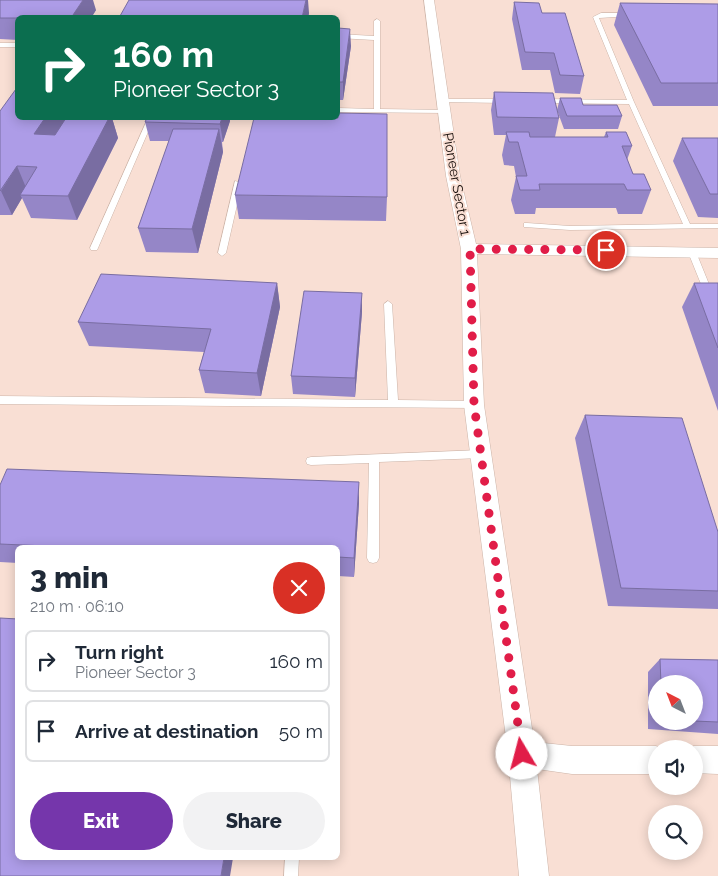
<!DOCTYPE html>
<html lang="en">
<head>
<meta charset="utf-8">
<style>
  :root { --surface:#fff; --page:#f2f2f3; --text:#1f2937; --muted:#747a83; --line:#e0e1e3; --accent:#7536ab }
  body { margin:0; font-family:Raleway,sans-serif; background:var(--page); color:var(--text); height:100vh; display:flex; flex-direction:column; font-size:19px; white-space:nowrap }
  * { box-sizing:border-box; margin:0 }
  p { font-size:16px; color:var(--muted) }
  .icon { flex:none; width:28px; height:28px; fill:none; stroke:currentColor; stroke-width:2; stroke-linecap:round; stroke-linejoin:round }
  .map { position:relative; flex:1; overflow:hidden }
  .sheet { position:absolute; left:15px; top:545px; width:325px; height:315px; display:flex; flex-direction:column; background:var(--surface); border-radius:8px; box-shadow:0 2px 12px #0003 }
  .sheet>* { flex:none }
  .hud { position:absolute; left:15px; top:15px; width:325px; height:105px; border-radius:8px; box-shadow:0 2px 12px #0003; background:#0b6e4f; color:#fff; overflow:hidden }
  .needle { width:32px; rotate:318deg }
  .tools { position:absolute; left:648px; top:675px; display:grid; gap:10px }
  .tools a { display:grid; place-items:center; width:55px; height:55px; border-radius:50%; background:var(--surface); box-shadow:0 2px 12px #0003; font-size:25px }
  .pin { position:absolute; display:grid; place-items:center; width:42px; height:42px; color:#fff; margin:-21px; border:2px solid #fff; border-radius:50%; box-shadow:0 1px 5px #0007 }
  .me { position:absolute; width:55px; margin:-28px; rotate:352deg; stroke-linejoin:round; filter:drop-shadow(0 0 4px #0008) }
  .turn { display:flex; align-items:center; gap:18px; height:105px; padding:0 15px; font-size:22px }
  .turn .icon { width:65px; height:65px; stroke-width:2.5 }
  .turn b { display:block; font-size:35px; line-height:42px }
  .round { display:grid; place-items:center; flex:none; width:52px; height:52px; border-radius:26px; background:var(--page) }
  .headline { display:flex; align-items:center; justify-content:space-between; height:85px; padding:0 15px }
  h1 { font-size:30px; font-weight:800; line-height:38px }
  .cta { display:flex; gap:10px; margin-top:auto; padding:10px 15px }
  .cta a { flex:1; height:58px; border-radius:30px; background:var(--accent); color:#fff; font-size:20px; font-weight:800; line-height:58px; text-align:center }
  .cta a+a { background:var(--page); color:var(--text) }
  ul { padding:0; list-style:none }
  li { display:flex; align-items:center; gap:15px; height:62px; margin:0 10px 8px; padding:0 5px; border:2px solid var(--line); border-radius:8px }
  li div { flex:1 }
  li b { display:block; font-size:19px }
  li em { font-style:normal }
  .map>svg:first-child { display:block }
</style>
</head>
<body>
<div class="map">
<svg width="718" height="876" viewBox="0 0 718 876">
  <rect width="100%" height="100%" fill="#f9dfd4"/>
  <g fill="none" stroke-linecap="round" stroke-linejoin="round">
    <!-- service casing -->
    <g stroke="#ccb4a8" stroke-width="1">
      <path id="service" d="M629 13 631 14V16L599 18 634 102 690 224H718V228L570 230 524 227V223H527L570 226 683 224 629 104 542 103 539 101 542 99 627 100 593 17 601 13Z
        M377 19 380 21V109L445 110 448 112 447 113 338 112V108L374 109V40L338 38V34L374 36V21Z
        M0 43H18V47H0Z
        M444 99H505L508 101 505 103 442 102 441 101Z
        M148 118H154L98 248 97 250H91L90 248Z
        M235 181 242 183 226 253 222 256 218 253Z
        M692 249 696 252 713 294 712 296 709 297 705 294 688 252Z
        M388 301 392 304 398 400 474 401 479 405 477 408 0 404V396L388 400 384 304Z
        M481 450 485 451 486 454 485 457 481 458 379 462V558L377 562 373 563 369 562 367 558 369 463 311 465 307 464 306 461 307 458 311 457Z
        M285 858H299L298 876H284Z"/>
    </g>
    <!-- minor casing -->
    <g stroke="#ccb4a8" stroke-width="1">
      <path id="minor" d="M424 0H434L460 176 476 244 718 248V258L477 254 484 405 534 742 572 746H656L662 749H656V774H572L537 769 549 876H519L508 754 464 405 461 249 446 176Z
        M694 746H718V774L694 773V749H688Z"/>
    </g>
    <!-- service -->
    <use href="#service" fill="#fff" fill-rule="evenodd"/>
    <!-- minor -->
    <use href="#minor" fill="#fff" fill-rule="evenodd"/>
  </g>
  <!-- wall -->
  <path fill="#9586c7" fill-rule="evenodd" d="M0 0 96 10 91 18H18V40L0 39Z
    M514 2 542 13 584 76 580 94 555 93 550 70H522L512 19Z
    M620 3 718 4V106H653L614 25Z
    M309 13 308 18H121L120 16Z
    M338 28 351 46 343 100H338Z
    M494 92 559 118 555 137H604L606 132 632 146 627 160 633 174 651 190 642 214H618L616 208H536L535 214H515L511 200 516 177 514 166 504 165 502 155 506 135H494L491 110Z
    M560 98 622 116 618 129H564L557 110Z
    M0 111 18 118H112L118 138 77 220 31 218 22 198 12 215H0Z
    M147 118H230V121L223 142H222L223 152 198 253 146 252 138 228 169 141H150L145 122Z
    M682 138H718V218L698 217 673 161Z
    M235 195 387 197 386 221 239 219Z
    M277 283 280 307 261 396 205 393 199 370 204 352 89 346 78 322Z
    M694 283H718V411L682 307Z
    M362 312 355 397 293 394 291 376Z
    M585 415 718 532V609L608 606 575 438Z
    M0 485 359 503 354 577 338 576V548H18V563L0 562Z
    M660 659 718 660V734L648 729V672ZM656 684H694V721H656Z"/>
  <!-- shaded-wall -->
  <path fill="#796da2" d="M83 0H93L96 10 91 18H71Z
    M306 0H308L309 13 308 18H302Z
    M350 29 351 46 343 100V82Z
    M45 118H67L43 158 34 134Z
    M109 118H112L118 138 77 220 68 196Z
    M222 118H230V121L223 142 220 124Z
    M219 129 223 152 198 253 192 229Z
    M17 166 27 190 20 195 22 198 12 215 1 191Z
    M277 283 280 307 261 396 257 373Z
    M362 293V312L355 397V378Z
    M359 482V503L354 577V558Z
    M224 858H233L230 876H221Z"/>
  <!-- building -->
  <path fill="#ad9ce7" stroke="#796da2" d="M0 0H83L71 18H0Z
    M129 0H306L302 18 120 16Z
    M514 2 539 3 542 13H565L584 76 560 75 554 53 525 52Z
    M620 3 718 4V83H661Z
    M338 28 350 29 343 82H338Z
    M16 89H18V118H45L34 134 55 135 66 118H109L68 196 20 195 37 167 17 166 0 191V111Z
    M494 92 553 93 559 118 497 117Z
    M560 98H581L583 105H617L622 116H567Z
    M338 113 387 114V197L235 195 254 118H338Z
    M147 118H222L220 124 145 122Z
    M173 129H219L192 229 138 228Z
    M506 132H529L530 137H608L606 132H626L632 146H622L633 174H644L651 190H627L624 184H539L540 190H520L516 176H527L518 142H509Z
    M682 138H718V194H710Z
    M101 274 277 283 257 373 199 370 211 329 78 322Z
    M694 283H718V348Z
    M304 291 362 293 355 378 291 376Z
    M585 415 682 418 718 532V591L621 588Z
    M7 469 359 482 354 558 338 557V548H92L0 544V485Z
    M0 618 18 619V858H224L221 876H0Z
    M660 659 718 660V722L694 721V684H661Z"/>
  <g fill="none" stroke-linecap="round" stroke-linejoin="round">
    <!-- route -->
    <path stroke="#e11d48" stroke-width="9" stroke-dasharray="0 16.2" d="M522 754 474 404 470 249 606 250"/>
  </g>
  <g text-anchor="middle" stroke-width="4" stroke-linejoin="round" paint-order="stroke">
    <!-- street labels -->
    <g font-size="14" fill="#1a110d" stroke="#f9dfd4">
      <text transform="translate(457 184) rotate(80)" y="5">Pioneer Sector 1</text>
    </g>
  </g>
</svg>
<div class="tools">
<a><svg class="needle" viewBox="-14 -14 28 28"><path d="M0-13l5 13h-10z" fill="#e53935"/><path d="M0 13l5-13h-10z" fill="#747a83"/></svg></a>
<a><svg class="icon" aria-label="sound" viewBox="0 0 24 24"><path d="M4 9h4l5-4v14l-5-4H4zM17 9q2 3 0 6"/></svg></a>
<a><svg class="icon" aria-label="search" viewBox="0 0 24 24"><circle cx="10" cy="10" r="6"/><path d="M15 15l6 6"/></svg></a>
</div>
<div class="pin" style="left:606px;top:250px;background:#d93025"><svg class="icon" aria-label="arrive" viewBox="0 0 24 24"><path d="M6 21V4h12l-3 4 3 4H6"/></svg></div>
<svg class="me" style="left:522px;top:754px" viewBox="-20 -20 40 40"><circle r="19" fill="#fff"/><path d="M0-13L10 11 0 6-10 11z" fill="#e11d48"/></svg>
<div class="hud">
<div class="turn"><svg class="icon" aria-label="right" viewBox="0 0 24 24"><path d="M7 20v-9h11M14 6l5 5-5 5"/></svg><div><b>160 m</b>Pioneer Sector 3</div></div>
</div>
<section class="sheet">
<div class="headline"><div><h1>3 min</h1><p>210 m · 06:10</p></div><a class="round" style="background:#d93025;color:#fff"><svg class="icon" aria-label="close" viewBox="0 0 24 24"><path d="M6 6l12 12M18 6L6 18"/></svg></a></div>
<ul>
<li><svg class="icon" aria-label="right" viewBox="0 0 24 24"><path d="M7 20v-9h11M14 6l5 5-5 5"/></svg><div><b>Turn right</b><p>Pioneer Sector 3</p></div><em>160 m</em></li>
<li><svg class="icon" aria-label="arrive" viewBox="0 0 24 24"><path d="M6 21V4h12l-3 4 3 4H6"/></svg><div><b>Arrive at destination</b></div><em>50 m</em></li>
</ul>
<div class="cta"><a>Exit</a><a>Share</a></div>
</section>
</div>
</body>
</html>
